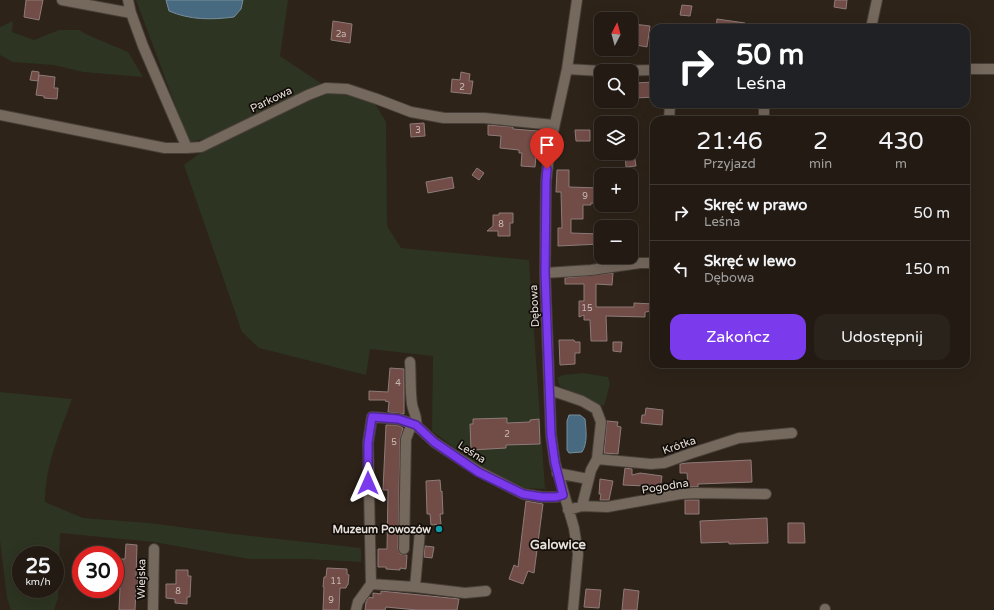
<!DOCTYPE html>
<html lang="pl">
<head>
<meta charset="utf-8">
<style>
  :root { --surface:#221a13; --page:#2a231c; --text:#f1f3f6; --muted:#a2a1a0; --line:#3f3833; --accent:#7c3aed }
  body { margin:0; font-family:"Varela Round",sans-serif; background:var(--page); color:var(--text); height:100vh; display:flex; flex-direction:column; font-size:15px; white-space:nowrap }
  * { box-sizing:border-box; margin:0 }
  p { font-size:13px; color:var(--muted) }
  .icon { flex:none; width:22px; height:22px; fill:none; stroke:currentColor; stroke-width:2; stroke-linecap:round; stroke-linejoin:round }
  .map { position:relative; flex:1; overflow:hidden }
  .details { position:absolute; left:650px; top:116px; width:320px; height:252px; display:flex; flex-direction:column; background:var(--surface); border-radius:12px; box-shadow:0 4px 16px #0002,0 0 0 1px var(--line) }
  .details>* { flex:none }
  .top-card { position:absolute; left:650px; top:24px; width:320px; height:84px; border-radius:12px; box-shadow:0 4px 16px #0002,0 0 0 1px var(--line); background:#202124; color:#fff; overflow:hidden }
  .needle { width:26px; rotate:6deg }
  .fabs { position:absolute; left:594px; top:12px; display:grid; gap:8px }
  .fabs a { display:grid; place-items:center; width:44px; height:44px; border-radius:8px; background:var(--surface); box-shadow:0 4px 16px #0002,0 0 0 1px var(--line); font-size:20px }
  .speed { position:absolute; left:12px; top:546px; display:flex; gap:8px; font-size:20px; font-weight:700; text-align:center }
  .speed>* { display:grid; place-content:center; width:52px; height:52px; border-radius:50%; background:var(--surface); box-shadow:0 4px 16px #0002,0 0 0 1px var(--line); line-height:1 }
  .speed small { font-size:10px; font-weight:400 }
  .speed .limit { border:6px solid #d22; background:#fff; color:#111 }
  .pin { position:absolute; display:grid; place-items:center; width:34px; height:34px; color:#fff; margin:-41px -17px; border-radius:50% 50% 50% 0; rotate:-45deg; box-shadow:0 0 4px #0007 }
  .pin .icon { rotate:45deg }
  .me { position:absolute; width:44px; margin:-22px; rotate:0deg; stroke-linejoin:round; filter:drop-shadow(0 0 3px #0008) }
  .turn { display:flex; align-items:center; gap:14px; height:84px; padding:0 20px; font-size:18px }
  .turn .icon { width:52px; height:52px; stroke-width:2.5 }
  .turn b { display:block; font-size:28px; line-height:34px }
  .eta { display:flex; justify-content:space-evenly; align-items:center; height:68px; text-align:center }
  .eta b { font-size:24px; font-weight:600; line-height:28px }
  .action { display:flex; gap:8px; margin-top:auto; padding:8px 20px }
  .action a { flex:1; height:46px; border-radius:12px; background:var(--accent); color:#fff; font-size:16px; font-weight:600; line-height:46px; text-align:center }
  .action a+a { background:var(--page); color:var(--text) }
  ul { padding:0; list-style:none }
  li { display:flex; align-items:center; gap:12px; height:56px; padding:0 20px; border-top:1px solid var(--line) }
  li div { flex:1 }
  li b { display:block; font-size:15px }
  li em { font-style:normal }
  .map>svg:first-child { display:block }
</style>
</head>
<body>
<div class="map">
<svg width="994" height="610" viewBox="0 0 994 610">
  <rect width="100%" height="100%" fill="#2d2319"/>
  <!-- green -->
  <path fill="#2d3421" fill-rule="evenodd" d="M136 0H288L280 56 322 84 208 138 189 142Z
    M13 21 12 32 34 40 59 30H79L88 35 128 52 143 77 83 72 54 65 13 62 0 55V27Z
    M329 91 374 102 386 122 387 226 401 248 529 260 545 489 522 488 480 467 432 431 433 356 370 349 366 375 259 348 242 332 184 165 207 148Z
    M583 373 608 377 610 384 604 406 594 403 560 386 557 378 563 375Z
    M0 392 72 399C60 432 45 466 45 502L83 518 149 523 234 534 361 548V562L306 559H249L154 542 60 533 58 598 54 610H11L7 598 0 540ZM21 555H55V589H21Z"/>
  <!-- water -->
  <path fill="#486a80" stroke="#778d9a" d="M166 0H243L241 9 234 17C211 20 190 20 169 11Z
    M569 415H580L585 419C586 429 588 443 582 452L569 453 567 450V421Z"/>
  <!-- building -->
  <path fill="#724c47" stroke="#8e7b79" d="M26 0H43L39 20 24 17Z
    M835 0H847L846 9 834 7Z
    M682 5 692 6 690 16 680 15Z
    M717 19 745 23 744 28H716Z
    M333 21 352 24 350 43 331 40Z
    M634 24 650 26 647 47 631 44Z
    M32 71 39 72 38 81 30 80Z
    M461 72 470 74 469 81H473L471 94 451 92 452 79 460 80Z
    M39 75 55 77 54 88H58L57 99 44 98V96L36 95Z
    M654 82V97L636 98 635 83Z
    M424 123 425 136 411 137 410 124Z
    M488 125 513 127V129L538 131 535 167 521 166 522 153H519V150L500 148 501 136 488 135Z
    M575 130H590V141H576Z
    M625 153H634L636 166 626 167Z
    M477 168 484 173 479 180 472 175Z
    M557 170H569V187L601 188V204L591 203V205H583V219H571V233L601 234V244L558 246V228H562L561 192H556Z
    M452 177 454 188 428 193 426 182Z
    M499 213H513V223H510V236H498V231H487L493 226V215H499Z
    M613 273 612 285 596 284V307H634V303L654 304V311L645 312V317L606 316 607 341H591L590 320H584V315L579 317V301H584V284H565V278Z
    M559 340H574L575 342H580V353H575V364L560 365Z
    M613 342H622L621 352 613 351Z
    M390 368 404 369V414L388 412 389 402 385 401 386 400H369V391L388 392Z
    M646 408 663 410 662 425 641 423 642 415H645Z
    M507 418V423L530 422V420L539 419 540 444 506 445V448L471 450 470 424H473V419Z
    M607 421 618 422 617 426 621 427 618 454 604 453Z
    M386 425H397L403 428 400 439 398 549 400 554 407 555 406 569 400 568V570L386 569V567H378V549H387L388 490H383Z
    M751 460 752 482 698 484V487H688L687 473H680V464L687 463Z
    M625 468 632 469V475L640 473 662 476 660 490 645 488V486L623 485Z
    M600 479 613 481 609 500H600L601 494H599Z
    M440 480 441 492 442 491 443 514H440L441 524 431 525 430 514H427L426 481Z
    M685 500H699V514H685Z
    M526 501 543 504 534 573 528 571 523 584 509 579 514 565 518 567Z
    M767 518 768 543 729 544V542L701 543 700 521Z
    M788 523H804L805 543H788Z
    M126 544 137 545 136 577H138V589H136L135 610H119L120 588H116V576H120L121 559H125Z
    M425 546 434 547 432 558 424 557Z
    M327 568 347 569V574L349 575 348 585H347L346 588H340L339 610H323L324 587H323L324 577H326Z
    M176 570H188V576H191L190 597H187V604L175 603V599L166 598V584H176Z
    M586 589 601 590 599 608 584 607Z
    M624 589 639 591 637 610H622Z
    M381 591 459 599 457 610H417L386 607 385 610H365L366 602 369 597 373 598V593L381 594Z"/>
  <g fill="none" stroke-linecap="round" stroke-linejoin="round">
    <!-- minor casing -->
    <g stroke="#473f37" stroke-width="12">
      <path id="minor" d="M62 0 131 13 143 46 187 148
        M128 0 131 13
        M871 28 877 0
        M567 69 601 71
        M966 69H994
        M611 71 654 70
        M764 104V120
        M0 115 165 148H187L201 147 308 95 326 88 347 89 377 99 411 112 444 118H484L554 125
        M669 120 670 104
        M545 273 591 270 640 263H654
        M410 362C411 376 410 390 412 404 413 412 418 417 416 425
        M550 390 582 401 596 409 601 422 597 459 591 470 582 506
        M597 459 651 464 664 463 689 454 739 438 792 433
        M557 473 588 479
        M568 510 582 506 607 507 680 494 695 493 766 494
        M404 549 406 439 412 423
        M371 584 415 587 465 593 486 591
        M415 587 420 531
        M153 610 154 549
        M356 610 358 602 371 584 368 443 372 417 398 419 416 425 434 442 478 471 523 494 542 497H556L563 495
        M573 610 578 554 574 528 555 463 551 435 545 273 546 181 550 146 567 69 577 0
        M825 610V609"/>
    </g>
    <!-- minor -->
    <use href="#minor" stroke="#75685d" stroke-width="10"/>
  </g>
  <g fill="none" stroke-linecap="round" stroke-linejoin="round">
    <!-- route casing -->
    <g stroke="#51269a" stroke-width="10">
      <path id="route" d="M368 483V443L372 417 398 419 416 425 434 442 478 472 523 494 542 497H556L563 495 555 463 551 435 545 273 546 181 547 169"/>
    </g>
    <!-- route -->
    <use href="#route" stroke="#7c3aed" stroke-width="7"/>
  </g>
  <!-- markers -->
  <circle fill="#0f9aa8" stroke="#120d09" stroke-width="1.5" cx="439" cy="529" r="4"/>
  <g text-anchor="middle" stroke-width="3.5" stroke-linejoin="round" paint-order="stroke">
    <!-- number labels -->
    <g font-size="9" fill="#c9bab4">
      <text x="341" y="37">2a</text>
      <text x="462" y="90">2</text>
      <text x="418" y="133">3</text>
      <text x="585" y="199">9</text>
      <text x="501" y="227">8</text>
      <text x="587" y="311">15</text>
      <text x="398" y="386">4</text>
      <text x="507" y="437">2</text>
      <text x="394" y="445">5</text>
      <text x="336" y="584">11</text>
      <text x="178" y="594">8</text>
      <text x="331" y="603">9</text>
    </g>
    <!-- street labels -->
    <g font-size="11" fill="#e6dfd8" stroke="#120d09">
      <text transform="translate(271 99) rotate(-26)" y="4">Parkowa</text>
      <text transform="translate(534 306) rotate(-93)" y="4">Dębowa</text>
      <text transform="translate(679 445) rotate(-19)" y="4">Krótka</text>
      <text transform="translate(472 452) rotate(33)" y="4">Leśna</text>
      <text transform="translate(665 486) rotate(-9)" y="4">Pogodna</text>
      <text transform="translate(141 579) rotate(-89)" y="4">Wiejska</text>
    </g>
    <!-- poi labels -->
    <g font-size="11" font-weight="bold" fill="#e6dfd8" stroke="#120d09" text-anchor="end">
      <text x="431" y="533">Muzeum Powozów</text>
    </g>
    <!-- quarter labels -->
    <g font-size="13" font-weight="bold" fill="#e6dfd8" stroke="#120d09">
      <text x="558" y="549">Galowice</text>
    </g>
  </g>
</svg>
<div class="fabs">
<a><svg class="needle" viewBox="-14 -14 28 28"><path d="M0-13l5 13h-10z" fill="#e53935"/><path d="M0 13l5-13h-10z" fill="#a2a1a0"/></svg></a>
<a><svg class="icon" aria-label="search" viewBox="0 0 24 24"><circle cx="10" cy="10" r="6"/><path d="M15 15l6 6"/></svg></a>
<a><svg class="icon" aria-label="layers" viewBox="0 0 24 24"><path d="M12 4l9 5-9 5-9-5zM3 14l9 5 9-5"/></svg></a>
<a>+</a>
<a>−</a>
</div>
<div class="speed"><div>25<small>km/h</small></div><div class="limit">30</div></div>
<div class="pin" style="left:547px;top:169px;background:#d93025"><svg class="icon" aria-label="arrive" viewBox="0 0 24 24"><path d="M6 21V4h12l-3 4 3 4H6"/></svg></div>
<svg class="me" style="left:368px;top:483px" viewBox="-20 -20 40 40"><path d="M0-17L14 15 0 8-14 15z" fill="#7c3aed" stroke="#fff" stroke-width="4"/></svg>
<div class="top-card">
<div class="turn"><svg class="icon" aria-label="right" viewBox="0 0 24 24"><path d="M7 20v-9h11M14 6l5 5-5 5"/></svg><div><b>50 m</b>Leśna</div></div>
</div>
<section class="details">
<div class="eta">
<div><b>21:46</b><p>Przyjazd</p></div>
<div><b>2</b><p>min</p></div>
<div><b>430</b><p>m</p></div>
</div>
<ul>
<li><svg class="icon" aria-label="right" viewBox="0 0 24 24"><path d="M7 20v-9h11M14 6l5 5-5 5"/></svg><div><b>Skręć w prawo</b><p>Leśna</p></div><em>50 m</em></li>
<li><svg class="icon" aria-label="left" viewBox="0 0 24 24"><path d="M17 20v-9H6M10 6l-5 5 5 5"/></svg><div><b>Skręć w lewo</b><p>Dębowa</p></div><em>150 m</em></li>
</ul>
<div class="action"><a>Zakończ</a><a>Udostępnij</a></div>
</section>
</div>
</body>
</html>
